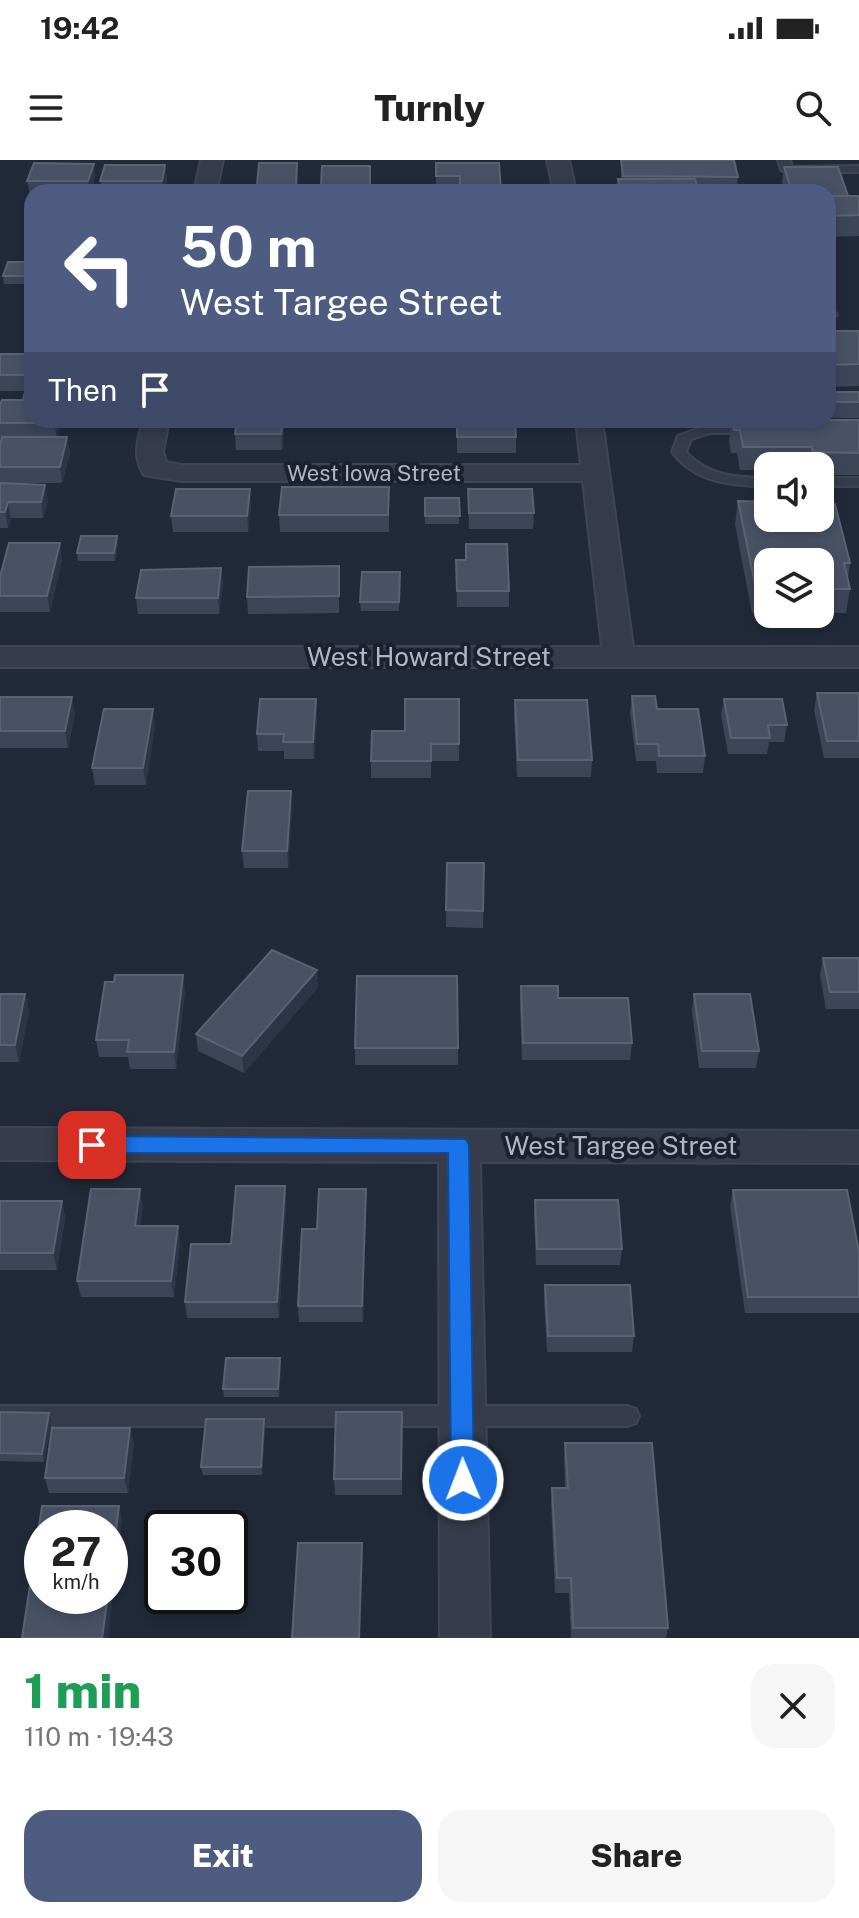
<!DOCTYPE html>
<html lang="en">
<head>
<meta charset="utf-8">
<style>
  :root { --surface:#fff; --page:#f6f6f6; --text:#222; --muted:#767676; --accent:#4f5c82 }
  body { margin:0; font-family:"Public Sans",sans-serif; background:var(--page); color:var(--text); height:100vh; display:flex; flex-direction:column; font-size:30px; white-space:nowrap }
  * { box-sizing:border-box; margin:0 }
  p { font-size:26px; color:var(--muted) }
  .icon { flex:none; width:44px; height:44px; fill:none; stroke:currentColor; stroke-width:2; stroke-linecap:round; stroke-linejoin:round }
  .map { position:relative; height:1478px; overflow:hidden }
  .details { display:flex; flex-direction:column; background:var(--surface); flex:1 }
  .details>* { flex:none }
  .hud { position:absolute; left:24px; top:24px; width:812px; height:244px; border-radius:24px; box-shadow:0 4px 12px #0003; background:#4f5c82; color:#fff; overflow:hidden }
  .fabs { position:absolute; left:754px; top:292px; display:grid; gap:16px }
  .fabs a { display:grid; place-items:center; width:80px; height:80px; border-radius:16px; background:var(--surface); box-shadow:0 4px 12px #0003; font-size:40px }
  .speed { position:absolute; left:24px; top:1350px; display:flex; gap:16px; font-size:40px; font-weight:700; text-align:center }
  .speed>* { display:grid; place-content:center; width:104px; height:104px; border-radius:50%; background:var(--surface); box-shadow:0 4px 12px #0003; line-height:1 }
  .speed small { font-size:20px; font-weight:400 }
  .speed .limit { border:4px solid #111; border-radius:12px; background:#fff; color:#111 }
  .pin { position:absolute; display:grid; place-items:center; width:68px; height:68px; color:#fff; margin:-34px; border-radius:16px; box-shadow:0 4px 12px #0006 }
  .me { position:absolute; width:88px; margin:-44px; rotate:359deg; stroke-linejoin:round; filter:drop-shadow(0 0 6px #0008) }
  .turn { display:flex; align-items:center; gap:28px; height:168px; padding:0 24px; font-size:36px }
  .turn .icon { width:104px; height:104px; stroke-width:2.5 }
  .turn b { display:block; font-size:56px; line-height:68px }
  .then { display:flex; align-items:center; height:76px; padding:0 24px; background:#0003; gap:16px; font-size:30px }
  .round { display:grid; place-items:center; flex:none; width:84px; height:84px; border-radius:24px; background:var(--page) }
  .overview { display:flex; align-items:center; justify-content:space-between; height:136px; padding:0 24px }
  h1 { font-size:48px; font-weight:800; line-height:60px; color:#1e9e55 }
  .primary-button { display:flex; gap:16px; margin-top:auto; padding:16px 24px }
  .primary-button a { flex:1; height:92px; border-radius:24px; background:var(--accent); color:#fff; font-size:32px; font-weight:800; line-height:92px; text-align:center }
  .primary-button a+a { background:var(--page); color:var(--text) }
  .status { display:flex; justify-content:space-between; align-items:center; height:56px; padding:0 40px; background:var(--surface); direction:ltr }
  .status svg { height:22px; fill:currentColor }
  header { display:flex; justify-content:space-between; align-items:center; height:104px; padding:0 24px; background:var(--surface); font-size:36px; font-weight:800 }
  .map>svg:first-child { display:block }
</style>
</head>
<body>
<div class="status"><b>19:42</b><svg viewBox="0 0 49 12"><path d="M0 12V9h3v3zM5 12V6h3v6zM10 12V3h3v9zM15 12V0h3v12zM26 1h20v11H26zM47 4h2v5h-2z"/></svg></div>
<header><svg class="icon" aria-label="menu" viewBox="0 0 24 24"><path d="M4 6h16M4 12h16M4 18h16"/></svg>Turnly<svg class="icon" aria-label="search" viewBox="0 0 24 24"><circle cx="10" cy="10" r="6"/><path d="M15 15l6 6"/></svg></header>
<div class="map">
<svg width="859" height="1478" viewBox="0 0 859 1478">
  <rect width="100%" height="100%" fill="#222a3a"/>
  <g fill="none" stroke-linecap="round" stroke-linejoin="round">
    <!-- service casing -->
    <g stroke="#3f4554" stroke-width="4">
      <path id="service" d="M778 0H790L792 7 859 6V12L787 13 781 10Z
        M828 151 835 152 837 155 828 159Z
        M709 265H753L760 269 753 273H710L691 279 686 292C708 316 737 318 768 318V326C731 326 696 323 672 292L678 276Z
        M820 318H859V326H820Z
        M0 1246H628L636 1249 639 1256 636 1263 628 1266H0Z"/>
    </g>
    <!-- minor casing -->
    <g stroke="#3f4554" stroke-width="4">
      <path id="minor" d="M201 0H223L216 32H194Z
        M547 0H569L576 32H554Z
        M143 260H169L163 292 166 302 181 305H581L576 260H602L633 487H859V507H0V487H602L583 321H181L144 315C132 297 138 280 143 260Z
        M0 968 859 971V1003L480 1002 490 1478H440L439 1002 0 1000Z"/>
    </g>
    <!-- service -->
    <use href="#service" fill="#363c4b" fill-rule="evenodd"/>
    <!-- minor -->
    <use href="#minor" fill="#363c4b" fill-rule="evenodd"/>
  </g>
  <!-- wall -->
  <path fill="#3d4659" d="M621 0 738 17 736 32H617L618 19H621Z
    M436 3 501 32 436 31Z
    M165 5 167 20 164 32H102L100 21Z
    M784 7 848 36H859V76L828 77V32H785L782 22Z
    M298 17 297 32H257V25Z
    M95 18 91 32H32V35H30L27 21Z
    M371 20 370 32H321V25Z
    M32 102V124H4L3 116Z
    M828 171H859V226L828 227Z
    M0 194H32V231H0Z
    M828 232H859V258H828Z
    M0 245 32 260H62L57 277H67L70 293 62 323H8L48 341 43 358H11L8 368H0V285L2 279H0Z
    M285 260 282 290H236L235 274Z
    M457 260 516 277V293H457Z
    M731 260H859V315H820V306H768V310H740L737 293H731L729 282Z
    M468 329 534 353 533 369H469Z
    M425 338H459V364H425Z
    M738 341 850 403 848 418 850 429 846 453H820V402H768V453H752L735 364Z
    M389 343V372H280L279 355Z
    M251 345 248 372H173L171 356Z
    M117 376 118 384 115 401H78L77 393Z
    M62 400 50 452H0V417Z
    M456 400 509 431V447H457Z
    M339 406V453L248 454 247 437Z
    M221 408 223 425 219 454H138L136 438Z
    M400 412 399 451H361L360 442Z
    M817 533H859V598H824L814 550Z
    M632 536 657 549 705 596 703 613H657L656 601H636L630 553Z
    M0 537 75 554 68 588H0Z
    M459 539V601H431V618H371V601L405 571Z
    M724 539 787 565 784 582H769L767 594H728L721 555Z
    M515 540 592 600 591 617H517L514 557Z
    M317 556 314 599H284V591H258L257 574Z
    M155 566 146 625H95L92 608Z
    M292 648 288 708H244L242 691Z
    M447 703H484L483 768 446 767Z
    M823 798H859V849H826L820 815Z
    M521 826 632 883 630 900H522L520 843Z
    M318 827 244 913 198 891 196 874Z
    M185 832 176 909H130L128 897H99L96 880Z
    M0 834H25L29 851 19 902H0Z
    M694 834 759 891 756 908H699L692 851Z
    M355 888H458V905H355Z
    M285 1026 286 1043 279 1158H187L185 1142 231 1084Z
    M366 1029 363 1162H299L298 1146 317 1069Z
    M733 1030 859 1092V1153H745L730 1046Z
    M535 1040 622 1089 620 1105H536L534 1056Z
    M0 1041H62L65 1058 57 1110H0Z
    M143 1045 140 1066 180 1083 174 1137H81L77 1121Z
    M545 1125 634 1176 632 1192H547L544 1141Z
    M281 1206 279 1237H224L223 1229Z
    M0 1252 49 1253 52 1261 44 1302 0 1301Z
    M402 1252V1335H335L334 1319Z
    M265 1268 262 1315H203L201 1307Z
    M565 1283 668 1468 666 1478H571L569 1433H555L551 1343 552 1328H565L564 1299Z
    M134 1284 128 1333H49L45 1318Z"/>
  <!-- shaded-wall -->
  <path fill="#2d3548" d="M297 3 298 17 296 32V25Z
    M94 4 95 18 91 32H90L88 21Z
    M165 5 167 20 164 32H163L162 21Z
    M55 260H62L57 279 54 263Z
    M283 260H285L282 290 281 274Z
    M67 277 70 293 62 323 60 307Z
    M45 325 48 341 43 358 41 342Z
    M250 329 251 345 248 372 247 356Z
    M8 342 11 358 8 368 5 352Z
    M117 376 118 384 115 401 114 393Z
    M60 383 62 400 50 452 47 436Z
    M221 408 223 425 219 454 218 438Z
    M72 537 75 554 68 588 65 571Z
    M316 539 317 556 314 599 313 582Z
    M153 549 155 566 146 625 143 608Z
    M291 631 292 648 288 708 287 691Z
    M317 810 318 827 244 913 242 896Z
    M183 815 185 832 176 909 174 892Z
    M25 834 29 851 19 902 15 885Z
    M285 1026 286 1043 279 1158 277 1142Z
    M140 1029 143 1045 138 1083 135 1066Z
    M366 1029V1045L363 1162 362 1146Z
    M62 1041 65 1058 57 1110 53 1093Z
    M178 1066 180 1083 174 1137 171 1121Z
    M280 1198 281 1206 279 1237 278 1229Z
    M49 1253 52 1261 44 1302 42 1294Z
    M264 1259 265 1268 262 1315 261 1307Z
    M130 1268 134 1284 128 1333 124 1318Z
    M119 1346 122 1361 108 1478H102L108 1436H110V1417Z
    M362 1383 363 1398 360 1478H359Z"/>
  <!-- building -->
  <path fill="#495265" stroke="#5a6274" stroke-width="2" d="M621 0H734L738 17 623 16Z
    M34 3 94 4 88 21H27Z
    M259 3H297L296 25H257Z
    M436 3H499L501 31 460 32V16H436Z
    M105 5H165L162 21H100Z
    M322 6H370V25H321Z
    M784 7H838L848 36H828V32H792Z
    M618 19H695L698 29 620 30Z
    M828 36H859V55L828 56Z
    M8 102H32V111L30 116H3Z
    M828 171H859V204L828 205Z
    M0 194H32V215H0Z
    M25 232H32V260H55L54 263H0V245L2 240H23Z
    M828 232H859V242H828Z
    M237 260H283L281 274H235Z
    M457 260H515L516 277H457Z
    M732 260H859V293L813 292 812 287H743L740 270H734Z
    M2 277H67L60 307H0V285Z
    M0 323 45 325 41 342H8L5 352H0Z
    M282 327H389L388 355H279Z
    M176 329H250L247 356H171Z
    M468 329H532L534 353H469Z
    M425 338H459L460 356H425Z
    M738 341 768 342V358H820V344H835L850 403H844L850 429H820V402H768V429H756Z
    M81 376H117L114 393H77Z
    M9 383H60L47 436H0V417Z
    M466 384H507L509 431H457L456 400H466Z
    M339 406V436L247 437 249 407Z
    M221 408 218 438H136L141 410Z
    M362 412H400L399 442H360Z
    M817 533H859V581H827Z
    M632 536H655L657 549H698L705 596H659L658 584H637Z
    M0 537H72L65 571H0Z
    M260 539H316L313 582H283L284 574H257Z
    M405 539H459V584H431V601H371L372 571H405Z
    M724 539H782L787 565H768L770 578H731Z
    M515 540H587L592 600H518Z
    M104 549H153L143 608H92Z
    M248 631H291L287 691H242Z
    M447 703H484L483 751 446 750Z
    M272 790 317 810 242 896 196 874Z
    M823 798H859V832H830Z
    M115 815H183L174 892H127L129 880H96L105 822H114Z
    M357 816H457L458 888H355Z
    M521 826H558V838H628L632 883H523Z
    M0 834H25L15 885H0Z
    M694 834H750L759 891H702Z
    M236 1026H285L277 1142H185L191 1084H231Z
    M91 1029H140L135 1066H178L171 1121H77Z
    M319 1029H366L362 1146H298L302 1069H317Z
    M733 1030H847L859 1092V1137H748Z
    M535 1040H618L622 1089H537Z
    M0 1041H62L53 1093H0Z
    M545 1125H630L634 1176H548Z
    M226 1198H280L278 1229H223Z
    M0 1252 49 1253 42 1294 0 1293Z
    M336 1252H402L401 1319H334Z
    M206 1259H264L261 1307H201Z
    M52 1268H130L124 1318H45Z
    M565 1283H652L668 1468H573L571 1418H557L552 1328H568Z
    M42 1346H119L110 1417V1368H42V1436H108L102 1478H22Z
    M298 1383H362L359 1478H292Z"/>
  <!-- route -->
  <path fill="#1a73e8" stroke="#114b97" stroke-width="2" d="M92 976 466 979 469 985 474 1320 471 1327 463 1331 454 1327 451 1320 448 993H92L82 985Z"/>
  <g text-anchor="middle" stroke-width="8" stroke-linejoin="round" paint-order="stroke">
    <!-- far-street labels -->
    <g font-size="22" fill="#b1b7c7" stroke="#1b212f">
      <text x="374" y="321">West Iowa Street</text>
    </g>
    <!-- street labels -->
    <g font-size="26" fill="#b1b7c7" stroke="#1b212f">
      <text x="429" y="506">West Howard Street</text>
      <text x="621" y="995">West Targee Street</text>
    </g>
  </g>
</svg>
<div class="fabs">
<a><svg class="icon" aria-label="sound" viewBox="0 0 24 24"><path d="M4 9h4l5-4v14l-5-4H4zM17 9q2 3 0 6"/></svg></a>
<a><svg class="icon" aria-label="layers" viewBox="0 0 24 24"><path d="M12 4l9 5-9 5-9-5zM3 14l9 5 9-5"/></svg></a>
</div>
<div class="speed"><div>27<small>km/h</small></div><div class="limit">30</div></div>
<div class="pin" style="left:92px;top:985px;background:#d93025"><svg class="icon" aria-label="arrive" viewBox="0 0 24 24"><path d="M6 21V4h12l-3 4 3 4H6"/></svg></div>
<svg class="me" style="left:463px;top:1320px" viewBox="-20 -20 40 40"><circle r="17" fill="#1a73e8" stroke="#fff" stroke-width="3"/><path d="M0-11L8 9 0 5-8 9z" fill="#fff"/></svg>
<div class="hud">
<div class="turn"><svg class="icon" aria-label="left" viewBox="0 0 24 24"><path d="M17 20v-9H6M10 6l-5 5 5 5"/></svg><div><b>50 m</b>West Targee Street</div></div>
<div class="then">Then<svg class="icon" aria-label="arrive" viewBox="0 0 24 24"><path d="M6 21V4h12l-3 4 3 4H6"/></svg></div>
</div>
</div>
<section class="details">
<div class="overview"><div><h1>1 min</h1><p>110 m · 19:43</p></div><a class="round"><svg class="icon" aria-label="close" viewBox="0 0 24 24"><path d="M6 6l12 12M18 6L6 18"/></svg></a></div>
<div class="primary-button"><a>Exit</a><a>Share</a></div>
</section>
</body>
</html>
